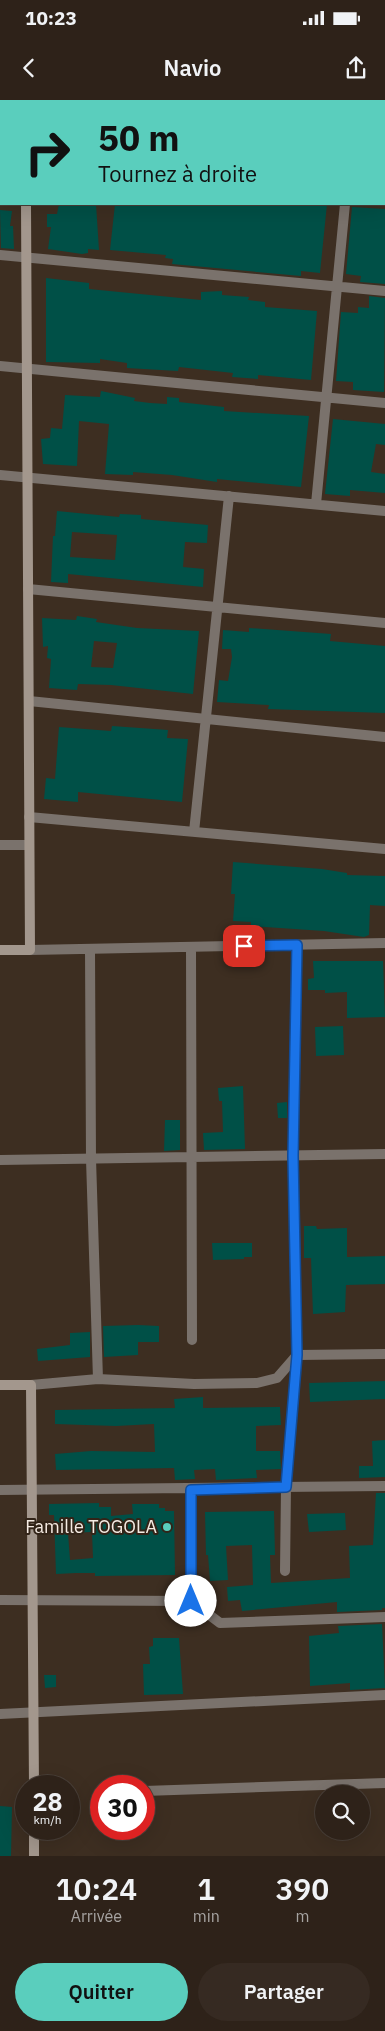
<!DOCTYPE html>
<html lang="fr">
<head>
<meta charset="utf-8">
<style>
  :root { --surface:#2e2219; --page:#362a22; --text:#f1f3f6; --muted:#a7a4a2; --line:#493f38; --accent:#5acebd }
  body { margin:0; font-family:"IBM Plex Sans",sans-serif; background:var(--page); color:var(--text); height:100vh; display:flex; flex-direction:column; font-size:19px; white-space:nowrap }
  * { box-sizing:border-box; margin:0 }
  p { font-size:16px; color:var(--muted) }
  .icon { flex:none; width:28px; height:28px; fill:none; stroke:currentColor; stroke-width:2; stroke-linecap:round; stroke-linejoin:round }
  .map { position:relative; height:1756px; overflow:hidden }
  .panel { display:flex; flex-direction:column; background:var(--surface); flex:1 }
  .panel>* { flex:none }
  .banner { position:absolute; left:0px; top:0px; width:385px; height:105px; box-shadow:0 5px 20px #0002,0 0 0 1px var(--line); background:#5acebd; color:#111; overflow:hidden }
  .controls { position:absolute; left:315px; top:1685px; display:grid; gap:10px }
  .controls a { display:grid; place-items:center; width:55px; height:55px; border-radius:50%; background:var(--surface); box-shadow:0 5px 20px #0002,0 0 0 1px var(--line); font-size:25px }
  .speed { position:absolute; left:15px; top:1675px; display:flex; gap:10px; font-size:25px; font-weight:700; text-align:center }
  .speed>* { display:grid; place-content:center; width:65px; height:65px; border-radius:50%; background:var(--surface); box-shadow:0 5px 20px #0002,0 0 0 1px var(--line); line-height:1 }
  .speed small { font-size:12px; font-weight:400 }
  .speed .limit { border:8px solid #d22; background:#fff; color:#111 }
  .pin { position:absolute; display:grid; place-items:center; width:42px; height:42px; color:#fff; margin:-21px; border-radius:10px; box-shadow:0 2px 8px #0006 }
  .me { position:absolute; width:55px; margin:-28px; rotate:0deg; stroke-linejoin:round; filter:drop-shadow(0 0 4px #0008) }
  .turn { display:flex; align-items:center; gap:18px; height:105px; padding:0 15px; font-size:22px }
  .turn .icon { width:65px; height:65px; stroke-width:2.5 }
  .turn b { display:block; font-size:35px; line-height:42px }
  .eta { display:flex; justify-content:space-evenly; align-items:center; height:85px; text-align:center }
  .eta b { font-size:30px; font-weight:600; line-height:35px }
  .cta { display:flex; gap:10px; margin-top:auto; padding:10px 15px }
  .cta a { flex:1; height:58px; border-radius:30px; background:var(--accent); color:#111; font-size:20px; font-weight:600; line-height:58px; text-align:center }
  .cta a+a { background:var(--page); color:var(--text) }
  .status { display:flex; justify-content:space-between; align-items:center; height:35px; padding:0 25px; background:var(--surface); direction:ltr }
  .status svg { height:14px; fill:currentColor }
  header { display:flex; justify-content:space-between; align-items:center; height:65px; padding:0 15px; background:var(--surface); font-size:22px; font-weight:600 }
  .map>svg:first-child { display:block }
</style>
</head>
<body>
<div class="status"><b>10:23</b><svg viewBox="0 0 49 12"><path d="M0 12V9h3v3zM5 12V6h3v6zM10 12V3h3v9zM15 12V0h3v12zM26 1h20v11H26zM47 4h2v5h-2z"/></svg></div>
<header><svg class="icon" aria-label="back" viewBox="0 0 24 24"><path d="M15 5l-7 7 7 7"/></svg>Navio<svg class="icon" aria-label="share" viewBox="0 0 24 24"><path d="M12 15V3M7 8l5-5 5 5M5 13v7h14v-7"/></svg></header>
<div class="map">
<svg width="385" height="1756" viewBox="0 0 385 1756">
  <rect width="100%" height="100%" fill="#3d2e21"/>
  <!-- building -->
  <path fill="#005047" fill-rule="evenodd" d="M59 104H96L99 150 88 149V153L82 154 48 149 51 127H47V114H57Z
    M115 104H327L320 173 301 171V176L172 164 173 159 165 158 166 155 110 150Z
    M352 107 385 109V184L360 182 361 176 346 174Z
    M0 110 12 111 10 126H13L14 149 1 148Z
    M46 178 89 183V189L201 200V192L222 191V195L249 197 248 200 265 202V207L317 211 311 280 258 275V279L232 277 233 273 179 267 178 271 127 268V263L100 259V263L46 262Z
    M369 196 385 198 384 292 353 290V282L336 281 341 212 358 213V207L369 208Z
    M101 291 135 298 134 301 150 303 167 304V297L179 298V302L224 307V311L309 316 301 387 217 379V382L172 375 133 372V375L105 374 109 324 79 321 77 366 43 364 41 339 50 338 51 328 62 329 65 295 100 297Z
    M333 319 385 324V345L376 344 371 372 385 374V393L350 390V396L325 394Z
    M57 411 119 417 120 414 141 415V419L208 425 207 443 185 442 183 467 204 469 203 487 68 474V483L51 482 53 436H55ZM72 432 117 435 115 460 70 457Z
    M77 516 97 519 96 522 137 528 199 531 193 594 111 585 78 584 77 590 49 588 51 559 47 558 48 546 43 547 42 518 76 520ZM94 541 117 543 113 568 91 567Z
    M249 528 331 534 330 541 385 546V613L268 609 269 605 217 602 219 580 228 581 232 557 231 549H222L223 530 249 532Z
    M112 626 168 630 167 638 188 639 182 702 78 692V702L44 699 46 678 55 679 59 627 111 631Z
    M233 762 322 769 347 773V775L385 776V806L370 805 369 835 364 837 324 831 251 826V822L233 821 235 794H231Z
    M313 861H383L385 917 347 918V892L325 893V890H308V879L314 878Z
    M343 926 344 955 316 956 315 927Z
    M243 986 245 1049 204 1050 203 1033 223 1032 222 1001H219L218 988Z
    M287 1002V1018H278L277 1003Z
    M165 1020H180V1050L164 1051Z
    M304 1126H316L317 1129 347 1128V1157L385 1156V1184L346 1185 345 1212 313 1214 311 1158H304Z
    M212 1143H252V1157H244V1159L213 1160Z
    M138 1225 159 1226V1242H138V1255L104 1257 103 1226Z
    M90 1232V1257L38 1261 37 1249 70 1245V1233Z
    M385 1281V1299L310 1302 309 1283Z
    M203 1297V1308L280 1307 281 1325 256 1326V1351H280L281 1369 256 1370 257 1378 216 1380 215 1369 194 1370 195 1379 175 1380 174 1368 56 1370 55 1354 91 1351 155 1352 154 1324 116 1326 55 1324V1310L175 1308 174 1299Z
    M385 1340V1377L359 1378V1366H373L372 1341Z
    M376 1393H385V1508H382V1510L337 1512V1502L242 1511 240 1500 228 1501 227 1487 253 1485 252 1445 226 1446 228 1480 210 1481 208 1455H206L205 1412 274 1411 275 1455H270L271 1483 350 1478 349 1446 373 1445Z
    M99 1403V1407H111V1416L133 1414 132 1404H159V1408H165V1411H174L175 1475 95 1476V1473H76L56 1474 54 1415H49V1404ZM92 1432 93 1458 70 1460 68 1433Z
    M345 1413 346 1430 309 1432 307 1414Z
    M382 1524 385 1588 350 1590V1583L310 1586 309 1536 339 1533 338 1526Z
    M153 1538H179L183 1594 144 1595 143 1564H150L149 1547 153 1546Z
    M44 1575H56V1587L45 1588Z
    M0 1706 12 1707 11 1756H0Z"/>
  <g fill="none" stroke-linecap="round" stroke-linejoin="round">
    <!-- street -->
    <path stroke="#7a726c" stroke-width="10" d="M100 1V0
      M355 1V0
      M0 49H1
      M384 86H385
      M0 155 385 191
      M0 266 385 303
      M0 375 385 411
      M316 404 345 104
      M28 489 385 523
      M29 601 385 637
      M29 717 385 749
      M194 732 229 396
      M0 745H29
      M191 847 192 1240
      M90 849 91 1059 98 1279
      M30 850 385 843
      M0 1060 385 1054
      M31 1285 98 1279 194 1284 257 1283 277 1278 297 1255 385 1254
      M0 1390 385 1386
      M191 1390V1501L220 1523 385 1517
      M285 1471 286 1387 297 1255 293 1056 297 845
      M0 1500 191 1501
      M0 1614 385 1595
      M144 1691 385 1683"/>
    <!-- secondary -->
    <path stroke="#a3978d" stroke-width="10" d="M26 0V1
      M0 850H30L26 104
      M0 1285H31L34 1686
      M34 1729V1756"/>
  </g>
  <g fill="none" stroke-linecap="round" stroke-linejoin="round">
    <!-- route casing -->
    <g stroke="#114b97" stroke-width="12">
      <path id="route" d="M191 1501V1390L286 1387 297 1255 293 1056 297 845 244 846"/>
    </g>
    <!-- route -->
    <use href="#route" stroke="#1a73e8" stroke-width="9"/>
  </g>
  <!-- markers -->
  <circle fill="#5acebd" stroke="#322418" stroke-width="2" cx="167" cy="1427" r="5"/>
  <g text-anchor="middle" stroke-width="4" stroke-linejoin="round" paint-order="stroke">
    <!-- poi labels -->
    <g font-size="18" fill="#f5ebe3" stroke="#322418" text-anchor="end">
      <text x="157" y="1433">Famille TOGOLA</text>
    </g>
  </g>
</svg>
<div class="controls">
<a><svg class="icon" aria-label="search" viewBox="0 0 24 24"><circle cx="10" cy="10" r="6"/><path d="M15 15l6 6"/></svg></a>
</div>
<div class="speed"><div>28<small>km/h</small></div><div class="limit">30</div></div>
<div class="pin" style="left:244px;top:846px;background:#d93025"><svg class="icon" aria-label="arrive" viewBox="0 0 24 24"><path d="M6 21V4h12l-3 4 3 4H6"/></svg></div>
<svg class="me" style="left:191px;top:1501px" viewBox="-20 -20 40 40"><circle r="19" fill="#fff"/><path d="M0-13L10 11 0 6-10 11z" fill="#1a73e8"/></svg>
<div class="banner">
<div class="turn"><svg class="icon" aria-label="right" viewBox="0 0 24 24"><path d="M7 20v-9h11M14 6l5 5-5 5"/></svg><div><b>50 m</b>Tournez à droite</div></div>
</div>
</div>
<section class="panel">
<div class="eta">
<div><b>10:24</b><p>Arrivée</p></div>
<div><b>1</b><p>min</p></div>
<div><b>390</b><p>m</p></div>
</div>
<div class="cta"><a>Quitter</a><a>Partager</a></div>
</section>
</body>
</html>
